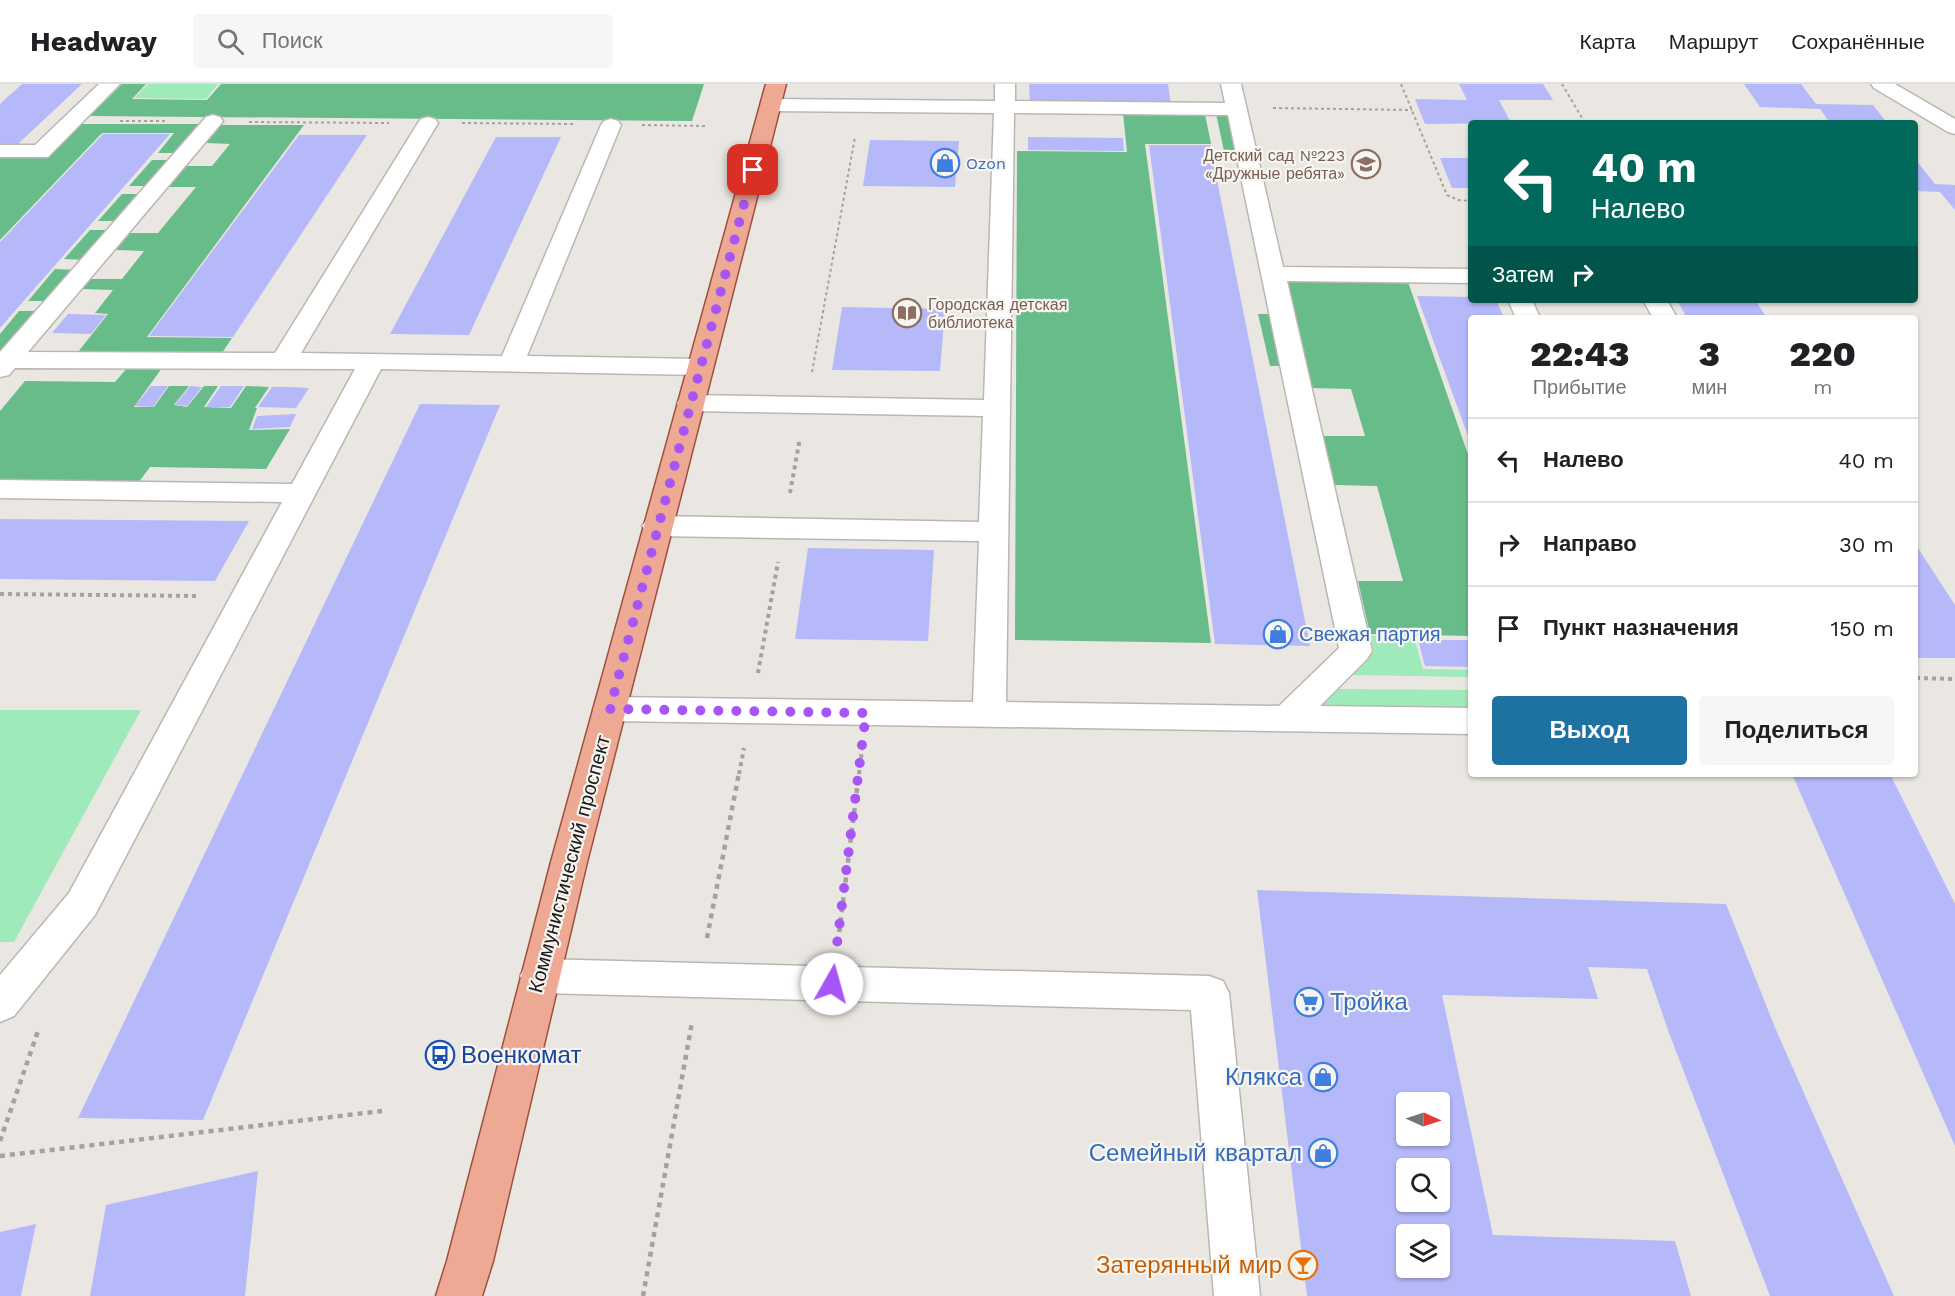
<!DOCTYPE html>
<html lang="ru">
<head>
<meta charset="utf-8">
<style>
  :root { --surface:#fff; --page:#f6f6f6; --text:#202124; --muted:#757577; --line:#e0e0e0; --accent:#1d72a2 }
  body { margin:0; font-family:"Work Sans",sans-serif; background:var(--page); color:var(--text); height:100vh; display:flex; flex-direction:column; font-size:22px; white-space:nowrap }
  * { box-sizing:border-box; margin:0 }
  p { font-size:20px; color:var(--muted) }
  .icon { flex:none; width:33px; height:33px; fill:none; stroke:currentColor; stroke-width:2; stroke-linecap:round; stroke-linejoin:round }
  .map { position:relative; flex:1; overflow:hidden }
  .side { position:absolute; left:1468px; top:231px; width:450px; height:462px; display:flex; flex-direction:column; background:var(--surface); border-radius:6px; box-shadow:0 2px 4px #0004 }
  .side>* { flex:none }
  .guide { position:absolute; left:1468px; top:36px; width:450px; height:183px; border-radius:6px; box-shadow:0 2px 4px #0004; background:#00695c; color:#fff; overflow:hidden }
  .needle { width:39px; rotate:93deg }
  .buttons { position:absolute; left:1396px; top:1008px; display:grid; gap:12px }
  .buttons a { display:grid; place-items:center; width:54px; height:54px; border-radius:6px; background:var(--surface); box-shadow:0 2px 4px #0004; font-size:30px }
  .pin { position:absolute; display:grid; place-items:center; width:51px; height:51px; color:#fff; margin:-26px; border-radius:12px; box-shadow:0 3px 9px #0006 }
  .me { position:absolute; width:66px; margin:-33px; rotate:7deg; stroke-linejoin:round; filter:drop-shadow(0 0 4px #0008) }
  .turn { display:flex; align-items:center; gap:21px; height:126px; padding:0 24px; font-size:27px }
  .turn .icon { width:78px; height:78px; stroke-width:2.5 }
  .turn b { display:block; font-size:42px; line-height:51px }
  .then { display:flex; align-items:center; height:57px; padding:0 24px; background:#0003; gap:12px; font-size:22px }
  .eta { display:flex; justify-content:space-evenly; align-items:center; height:102px; text-align:center }
  .eta b { font-size:36px; font-weight:800; line-height:42px }
  .action { display:flex; gap:12px; margin-top:auto; padding:12px 24px }
  .action a { flex:1; height:69px; border-radius:6px; background:var(--accent); color:#fff; font-size:24px; font-weight:800; line-height:69px; text-align:center }
  .action a+a { background:var(--page); color:var(--text) }
  ul { padding:0; list-style:none }
  li { display:flex; align-items:center; gap:18px; height:84px; padding:0 24px; border-top:2px solid var(--line) }
  li div { flex:1 }
  li b { display:block; font-size:22px }
  li em { font-style:normal }
  header { display:flex; align-items:center; gap:36px; box-sizing:border-box; height:84px; padding:0 30px; background:var(--surface); border-bottom:2px solid var(--line) }
  header strong { font-size:28px }
  nav { display:flex; gap:33px; margin-inline-start:auto; font-size:21px }
  .search { width:420px; height:54px; background:var(--page); display:flex; align-items:center; gap:15px; box-sizing:border-box; padding:0 21px; border-radius:6px; color:var(--muted); font-size:22px }
  .map>svg:first-child { display:block }
</style>
</head>
<body>
<header>
<strong>Headway</strong>
<div class="search"><svg class="icon" aria-label="search" viewBox="0 0 24 24"><circle cx="10" cy="10" r="6"/><path d="M15 15l6 6"/></svg>Поиск</div>
<nav><a>Карта</a><a>Маршрут</a><a>Сохранённые</a></nav>
</header>
<div class="map">
<svg width="1955" height="1212" viewBox="0 0 1955 1212">
  <rect width="100%" height="100%" fill="#eae7e2"/>
  <!-- green -->
  <path fill="#9feaba" d="M148 0H218L206 15 134 14Z
    M1371 552 1414 553 1423 585 1472 586 1471 593 1349 591 1374 568Z
    M1337 605 1471 606V627L1315 625Z
    M0 626H141L14 858H0Z"/>
  <!-- forest -->
  <path fill="#67bc89" d="M122 0H146L132 15 207 16 221 0H704L692 37 90 32Z
    M1123 29 1205 30 1211 60H1145L1211 559 1015 556 1017 67 1127 68Z
    M1216 30H1229L1240 76H1226Z
    M82 40H204L180 69H158L174 49H102L0 156V71H49Z
    M221 41H304L147 253 232 254 222 269 78 268 108 230 95 229 113 206 82 205 91 195H122L144 167 116 166 130 149H158L196 103H169L186 82H212L230 60 206 59Z
    M152 76H173L151 102H129Z
    M122 110H144L121 137H98Z
    M90 146H113L87 176 64 175Z
    M55 185 79 186 52 217H28Z
    M1284 197 1408 198 1471 379V552L1370 550 1358 497H1403L1377 402 1334 401 1322 352H1365L1351 305 1310 304Z
    M19 227H42L0 272V250Z
    M1258 230H1275L1287 282H1270Z
    M127 284H162L134 323H154L169 302H189L174 321 187 323 204 302H218L204 323 231 324 246 302 269 303 255 324H257L249 346 290 345 266 385 150 383 138 399 0 398V327L25 297 115 298Z"/>
  <!-- building -->
  <path fill="#b5b9f9" fill-rule="evenodd" d="M22 0H82L18 60H0V20Z
    M1029 0H1168L1171 20 1030 19Z
    M1459 0H1543L1553 16H1499L1511 39 1425 40 1415 15 1467 16Z
    M1744 0H1801L1816 20 1873 21 1887 39H1830L1820 25 1760 23Z
    M103 50H170L0 244V158Z
    M299 51H367L233 253 149 252Z
    M496 53H561L469 251 390 250Z
    M1028 53 1123 54 1124 67 1028 66Z
    M870 56 959 57 955 103 863 102Z
    M1149 61H1210L1310 562 1215 560Z
    M1440 74H1472V104H1452Z
    M1916 76 1935 100 1955 101V126L1940 108 1916 107Z
    M1417 212 1472 213V216H1496L1504 234H1472V363Z
    M1677 216H1755L1767 234H1687Z
    M842 223 945 225 940 287 832 286Z
    M68 230 106 231 91 250 52 249Z
    M151 302H168L153 323 135 322Z
    M190 302 202 303 187 322 175 321Z
    M221 302H244L230 323H206Z
    M272 303H291L309 304 296 324 258 323Z
    M420 320 500 321 203 1036 78 1034Z
    M296 330 290 343 252 345 257 332Z
    M0 435 249 437 215 497 0 495Z
    M1916 461 1955 521V574H1916Z
    M808 464 934 466 928 557 795 555Z
    M1418 556H1472V583L1425 582Z
    M1792 690H1890L1955 820V1062Z
    M1257 806 1726 820 1776 946 1894 1212H1770L1669 949 1647 885 1588 883 1598 915 1442 911 1493 1151 1675 1157 1691 1212H1307ZM1407 1018H1440V1052H1407ZM1407 1084H1440V1118H1407ZM1407 1150H1440V1184H1407Z
    M258 1087 245 1212H90L106 1121Z
    M36 1140 21 1212H0V1148Z"/>
  <g fill="none" stroke-linecap="round" stroke-linejoin="round">
    <!-- minor casing -->
    <g stroke="#bab7b3" stroke-width="3">
      <path id="minor" d="M99 0H120L48 73H0V61H35Z
        M995 0H1015V17L1225 19 1221 0H1241L1283 183 1472 185V199L1287 197 1372 567 1367 575 1320 622 1472 624V650L610 637 598 634 593 625 598 616 610 613 973 618 979 457 657 452 647 449 642 442 647 435 657 432 979 438 983 332 690 327 681 325 677 319 681 313 690 311 984 316 994 29 771 27 764 25 761 21 764 17 771 15 995 17ZM1014 29 1228 31 1339 564 1279 622 1006 618Z
        M1871 0H1895L1955 35V50L1948 48 1874 4Z
        M213 31 220 33 223 37 220 41 28 268 275 269 418 39 421 35 428 33 435 35 438 39 301 269 502 272 601 41 604 37 611 35 618 37 621 41 527 272 700 275 709 277 713 283 709 289 700 291 381 285 95 831 14 932 0 938V891L69 809 282 418 0 414V396L292 400 355 285 15 284 9 291 0 293V268L206 33Z
        M1508 216H1532L1540 234H1516Z
        M1643 216H1667L1677 234H1653Z
        M540 875 1209 892 1223 897 1229 909 1260 1212H1214L1191 926 540 909 526 904 520 892 526 880Z"/>
    </g>
    <!-- major casing -->
    <g stroke="#9d513c" stroke-width="3">
      <path id="major" d="M766 0H786L587 778 493 1177 482 1212H436L447 1177 551 778Z"/>
    </g>
    <!-- path-far2 -->
    <path stroke="#a4a29e" stroke-width="2" stroke-dasharray="3 3" stroke-linecap="butt" d="M1401 0 1447 111 1458 116 1472 117
      M1562 0 1585 39
      M1273 24 1412 26
      M120 37H167
      M249 38 389 39
      M462 39 575 40
      M642 41 705 42
      M812 288 855 53"/>
    <!-- path-far1 -->
    <path stroke="#a4a29e" stroke-width="4" stroke-dasharray="4 4" stroke-linecap="butt" d="M790 409 800 354
      M0 510 200 512
      M758 589 778 478
      M1916 594 1955 595
      M739 690 744 664
      M859 690 862 666"/>
    <!-- path -->
    <path stroke="#a4a29e" stroke-width="4.5" stroke-dasharray="5 5" stroke-linecap="butt" d="M707 854 739 689
      M838 858 859 689
      M0 1057 38 947
      M0 1072 382 1027
      M643 1212 692 938"/>
    <!-- minor -->
    <use href="#minor" fill="#fff" fill-rule="evenodd"/>
    <!-- major -->
    <use href="#major" fill="#eea995" fill-rule="evenodd"/>
  </g>
  <g fill="none" stroke-linecap="round" stroke-linejoin="round">
    <!-- route -->
    <path stroke="#a855f7" stroke-width="10" stroke-dasharray="0 18" d="M753 86 610 625 866 629 832 900"/>
  </g>
  <!-- icons -->
  <defs>
    <g id="shop-ring" transform="scale(1.5)"><circle r="9.5" fill="#f7f5f0" stroke="#3f7fe0" stroke-width="1.5"/><path d="M-5-2.5h2.3a2.7 3.5 0 0 1 5.4 0H5L5.5 6h-11ZM-1.5-2.5h3a1.5 2.3 0 0 0-3 0Z" fill="#3f7fe0"/></g>
    <g id="school-ring" transform="scale(1.5)"><circle r="9.5" fill="#f7f5f0" stroke="#8d6e63" stroke-width="1.5"/><path d="M0-5L7-2L0 1L-7-2ZM-4 1L0 2.5L4 1V4Q0 6-4 4Z" fill="#8d6e63"/></g>
    <g id="library-ring" transform="scale(1.5)"><circle r="9.5" fill="#f7f5f0" stroke="#8d6e63" stroke-width="1.5"/><path d="M-6-4Q-3-5.5-.7-3.5V5Q-3 3-6 4ZM6-4Q3-5.5 .7-3.5V5Q3 3 6 4Z" fill="#8d6e63"/></g>
    <g id="supermarket-ring" transform="scale(1.5)"><circle r="9.5" fill="#f7f5f0" stroke="#3f7fe0" stroke-width="1.5"/><path d="M-6-5.5h2.5l.6 2H6L4.5 2H-2.5L-4.4-4H-6ZM-1.5 3.2a1.3 1.3 0 1 0 .1 0ZM3 3.2a1.3 1.3 0 1 0 .1 0Z" fill="#3f7fe0"/></g>
    <g id="bus-ring" transform="scale(1.5)"><circle r="9.5" fill="#f7f5f0" stroke="#1a4fb4" stroke-width="1.5"/><path d="M-5-6H5V4H4V6H2V4H-2V6H-4V4H-5ZM-3.5-4V0h7V-4ZM-3.5 1.2v1.5H-2V1.2ZM2 1.2v1.5H3.5V1.2Z" fill="#1a4fb4"/></g>
    <g id="bar-ring" transform="scale(1.5)"><circle r="9.5" fill="#f7f5f0" stroke="#e8710a" stroke-width="1.5"/><path d="M-6-5H6L.8 .8V4.5H3.5V6h-7V4.5H-.8V.8Z" fill="#e8710a"/></g>
  </defs>
  <g fill-rule="evenodd">
    <use href="#shop-ring" x="945" y="79"/>
    <use href="#school-ring" x="1366" y="80"/>
    <use href="#library-ring" x="907" y="229"/>
    <use href="#shop-ring" x="1278" y="550"/>
    <use href="#supermarket-ring" x="1309" y="918"/>
    <use href="#bus-ring" x="440" y="971"/>
    <use href="#shop-ring" x="1323" y="993"/>
    <use href="#shop-ring" x="1323" y="1069"/>
    <use href="#bar-ring" x="1303" y="1181"/>
  </g>
  <g text-anchor="middle" stroke-width="4.5" stroke-linejoin="round" paint-order="stroke">
    <!-- far-education labels -->
    <g font-size="16" fill="#785e54" stroke="#f7f5f0" text-anchor="end">
      <text x="1345" y="77">Детский сад №223<tspan x="1345" dy="18">«Дружные ребята»</tspan></text>
      <text x="928" y="226" text-anchor="start">Городская детская<tspan x="928" dy="18">библиотека</tspan></text>
    </g>
    <!-- far-shop labels -->
    <g font-size="16" fill="#366cbe" stroke="#f7f5f0" text-anchor="start">
      <text x="966" y="85">Ozon</text>
    </g>
    <!-- shop labels -->
    <g font-size="20" fill="#366cbe" stroke="#f7f5f0" text-anchor="start">
      <text x="1299" y="557">Свежая партия</text>
    </g>
    <!-- street labels -->
    <g font-size="20" fill="#1b1a19" stroke="#f7f5f0">
      <text transform="translate(569 780) rotate(-75)" y="7">Коммунистический проспект</text>
    </g>
    <!-- near-shop labels -->
    <g font-size="24" fill="#366cbe" stroke="#f7f5f0" text-anchor="end">
      <text x="1330" y="926" text-anchor="start">Тройка</text>
      <text x="1302" y="1001">Клякса</text>
      <text x="1302" y="1077">Семейный квартал</text>
    </g>
    <!-- near-transit labels -->
    <g font-size="24" fill="#164399" stroke="#f7f5f0" text-anchor="start">
      <text x="461" y="979">Военкомат</text>
    </g>
    <!-- near-food labels -->
    <g font-size="24" fill="#c56008" stroke="#f7f5f0" text-anchor="end">
      <text x="1282" y="1189">Затерянный мир</text>
    </g>
  </g>
</svg>
<div class="buttons">
<a><svg class="needle" viewBox="-14 -14 28 28"><path d="M0-13l5 13h-10z" fill="#e53935"/><path d="M0 13l5-13h-10z" fill="#757577"/></svg></a>
<a><svg class="icon" aria-label="search" viewBox="0 0 24 24"><circle cx="10" cy="10" r="6"/><path d="M15 15l6 6"/></svg></a>
<a><svg class="icon" aria-label="layers" viewBox="0 0 24 24"><path d="M12 4l9 5-9 5-9-5zM3 14l9 5 9-5"/></svg></a>
</div>
<div class="pin" style="left:753px;top:86px;background:#d93025"><svg class="icon" aria-label="arrive" viewBox="0 0 24 24"><path d="M6 21V4h12l-3 4 3 4H6"/></svg></div>
<svg class="me" style="left:832px;top:900px" viewBox="-20 -20 40 40"><circle r="19" fill="#fff"/><path d="M0-13L10 11 0 6-10 11z" fill="#a855f7"/></svg>
<div class="guide">
<div class="turn"><svg class="icon" aria-label="left" viewBox="0 0 24 24"><path d="M17 20v-9H6M10 6l-5 5 5 5"/></svg><div><b>40 m</b>Налево</div></div>
<div class="then">Затем<svg class="icon" aria-label="right" viewBox="0 0 24 24"><path d="M7 20v-9h11M14 6l5 5-5 5"/></svg></div>
</div>
<section class="side">
<div class="eta">
<div><b>22:43</b><p>Прибытие</p></div>
<div><b>3</b><p>мин</p></div>
<div><b>220</b><p>m</p></div>
</div>
<ul>
<li><svg class="icon" aria-label="left" viewBox="0 0 24 24"><path d="M17 20v-9H6M10 6l-5 5 5 5"/></svg><div><b>Налево</b></div><em>40 m</em></li>
<li><svg class="icon" aria-label="right" viewBox="0 0 24 24"><path d="M7 20v-9h11M14 6l5 5-5 5"/></svg><div><b>Направо</b></div><em>30 m</em></li>
<li><svg class="icon" aria-label="arrive" viewBox="0 0 24 24"><path d="M6 21V4h12l-3 4 3 4H6"/></svg><div><b>Пункт назначения</b></div><em>150 m</em></li>
</ul>
<div class="action"><a>Выход</a><a>Поделиться</a></div>
</section>
</div>
</body>
</html>
